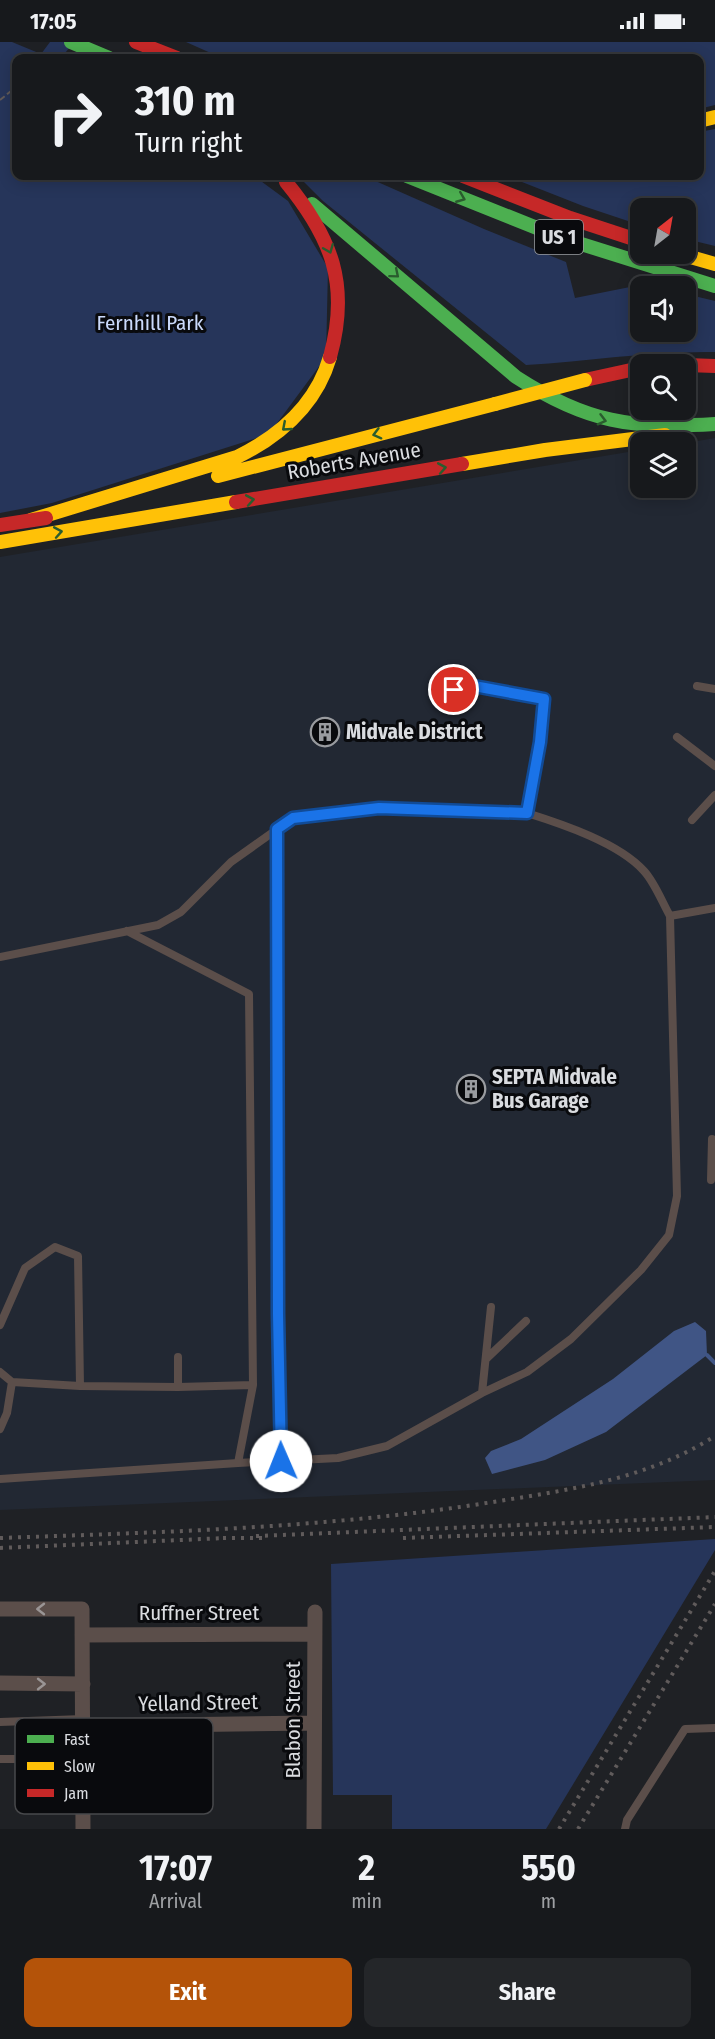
<!DOCTYPE html>
<html lang="en">
<head>
<meta charset="utf-8">
<style>
  :root { --surface:#17191c; --page:#242629; --text:#f1f3f6; --muted:#9ea0a3; --line:#36383b; --accent:#b45309 }
  body { margin:0; font-family:"Fira Sans Condensed",sans-serif; background:var(--page); color:var(--text); height:100vh; display:flex; flex-direction:column; font-size:22px; white-space:nowrap }
  * { box-sizing:border-box; margin:0 }
  p { font-size:20px; color:var(--muted) }
  .icon { flex:none; width:33px; height:33px; fill:none; stroke:currentColor; stroke-width:2; stroke-linecap:round; stroke-linejoin:round }
  .map { position:relative; height:1787px; overflow:hidden }
  .sheet { display:flex; flex-direction:column; background:var(--surface); flex:1 }
  .sheet>* { flex:none }
  .banner { position:absolute; left:12px; top:12px; width:692px; height:126px; border-radius:12px; box-shadow:0 3px 15px #0003,0 0 0 2px var(--line); background:#17191c; color:var(--text); overflow:hidden }
  .needle { width:39px; rotate:31deg }
  .controls { position:absolute; left:630px; top:156px; display:grid; gap:12px }
  .controls a { display:grid; place-items:center; width:66px; height:66px; border-radius:12px; background:var(--surface); box-shadow:0 3px 15px #0003,0 0 0 2px var(--line); font-size:30px }
  .pin { position:absolute; display:grid; place-items:center; width:51px; height:51px; color:#fff; margin:-26px; border:3px solid #fff; border-radius:50%; box-shadow:0 2px 6px #0007 }
  .me { position:absolute; width:66px; margin:-33px; rotate:359deg; stroke-linejoin:round; filter:drop-shadow(0 0 4px #0008) }
  .turn { display:flex; align-items:center; gap:21px; height:126px; padding:0 24px; font-size:27px }
  .turn .icon { width:78px; height:78px; stroke-width:2.5 }
  .turn b { display:block; font-size:42px; line-height:51px }
  .eta { display:flex; justify-content:space-evenly; align-items:center; height:102px; text-align:center }
  .eta b { font-size:36px; font-weight:700; line-height:42px }
  .primary-button { display:flex; gap:12px; margin-top:auto; padding:12px 24px }
  .primary-button a { flex:1; height:69px; border-radius:12px; background:var(--accent); color:#fff; font-size:24px; font-weight:700; line-height:69px; text-align:center }
  .primary-button a+a { background:var(--page); color:var(--text) }
  .status { display:flex; justify-content:space-between; align-items:center; height:42px; padding:0 30px; background:var(--surface); direction:ltr }
  .status svg { height:16px; fill:currentColor }
  .map>svg:first-child { display:block }
</style>
</head>
<body>
<div class="status"><b>17:05</b><svg viewBox="0 0 49 12"><path d="M0 12V9h3v3zM5 12V6h3v6zM10 12V3h3v9zM15 12V0h3v12zM26 1h20v11H26zM47 4h2v5h-2z"/></svg></div>
<div class="map">
<svg width="715" height="1787" viewBox="0 0 715 1787">
  <rect width="100%" height="100%" fill="#1f2125"/>
  <!-- built -->
  <path fill="#222833" d="M715 396V1438L0 1468V515L640 408V446H686V401Z"/>
  <!-- green -->
  <path fill="#26355a" d="M0 0H12L41 12 50 0H74L61 16H16V134H254L288 159 328 226 326 315 269 392 52 461 0 471Z
    M186 0H715V63L699 67V16H232L213 12Z
    M715 87V204L686 197V166H640V183L583 164 507 134H699V90Z
    M298 134H357L371 137 484 187 566 220 575 256 645 242 657 244H640V290H686V252L715 259V310C651 309 590 319 526 323L323 159Z
    M715 1497V1508L546 1787H392V1753H333L331 1522Z"/>
  <!-- water -->
  <path fill="#405585" d="M695 1280 706 1289 707 1313 606 1390 545 1418 492 1432 485 1416 491 1409 521 1397 613 1337 674 1289Z"/>
  <g fill="none" stroke-linecap="round" stroke-linejoin="round">
    <!-- stream -->
    <path stroke="#405585" stroke-width="4" d="M707 1313 715 1321"/>
    <!-- path -->
    <path stroke="#615a58" stroke-width="2" stroke-dasharray="6 3" stroke-linecap="butt" d="M0 58 16 45"/>
    <!-- lane -->
    <path stroke="#5b4e4a" stroke-width="8" d="M697 644 715 647
      M677 695 715 724
      M527 771C562 782 619 801 644 829 655 841 662 860 670 874L715 866
      M692 778 715 753
      M277 787 278 1272 281 1419
      M127 889 249 952 253 1343
      M0 915 158 883 181 870 231 820 293 776 379 766 527 771 540 700 544 657 474 644 434 652
      M711 1138 712 1097
      M491 1265 482 1351 527 1330 571 1297 641 1228 669 1193 677 1154 670 874
      M0 1283 25 1226 55 1205 78 1214 80 1344
      M178 1315V1345L253 1343 238 1421 338 1416 387 1404 482 1351
      M486 1317 526 1279
      M0 1330 12 1340 80 1344 178 1345
      M0 1387 7 1371 12 1340
      M0 1437 238 1421
      M0 1680 83 1677
      M0 1717H24
      M625 1787 627 1778 685 1687 715 1686"/>
    <!-- street -->
    <path stroke="#5b4e4a" stroke-width="15" d="M0 1567H82L83 1787
      M82 1593 315 1592
      M0 1641 83 1642
      M83 1684 314 1681
      M314 1787 315 1570"/>
    <!-- fast -->
    <path stroke="#4caf50" stroke-width="14" d="M71 0 109 16
      M407 134 562 196 715 244
      M312 162 516 335C587 381 632 387 715 382"/>
    <!-- slow -->
    <path stroke="#ffc107" stroke-width="14" d="M699 79 715 75
      M680 212 715 222
      M462 422 545 408 665 393
      M218 434 495 362
      M31 478 237 415C280 394 316 363 330 315
      M0 500 236 460"/>
    <!-- jam -->
    <path stroke="#c62828" stroke-width="14" d="M136 0 177 16
      M463 134 570 176 640 199
      M286 140C332 196 350 243 330 315
      M686 323 715 324
      M585 338 640 326
      M236 460 462 422
      M0 483 46 476"/>
    <!-- rail -->
    <path stroke="#605b5b" stroke-width="4" stroke-dasharray="3 6" stroke-linecap="butt" d="M256 1494 715 1475
      M0 1496C167 1490 334 1486 499 1459 575 1447 649 1436 715 1394
      M223 1496H265
      M403 1496 715 1485
      M0 1506 226 1496
      M559 1787 715 1529
      M578 1787 715 1562"/>
    <!-- slow-bridge -->
    <path stroke="#ffc107" stroke-width="14" d="M495 362 585 338"/>
  </g>
  <!-- one-way arrows -->
  <defs><path id="oneway-chevron" d="M-2-3.5L2.5 0L-2 3.5" fill="none" stroke-width="1.6" stroke-linecap="round" stroke-linejoin="round" transform="scale(1.5)"/></defs>
  <g stroke="#2a5c2e">
    <use href="#oneway-chevron" transform="translate(461 156) rotate(22)"/>
    <use href="#oneway-chevron" transform="translate(329 207) rotate(68)"/>
    <use href="#oneway-chevron" transform="translate(395 232) rotate(40)"/>
    <use href="#oneway-chevron" transform="translate(602 378) rotate(15)"/>
    <use href="#oneway-chevron" transform="translate(286 385) rotate(139)"/>
    <use href="#oneway-chevron" transform="translate(377 392) rotate(165)"/>
    <use href="#oneway-chevron" transform="translate(442 426) rotate(-10)"/>
    <use href="#oneway-chevron" transform="translate(250 458) rotate(-10)"/>
    <use href="#oneway-chevron" transform="translate(58 490) rotate(-10)"/>
  </g>
  <g stroke="#9a9595">
    <use href="#oneway-chevron" transform="translate(41 1567) rotate(-180)"/>
    <use href="#oneway-chevron" transform="translate(41 1642)"/>
  </g>
  <g fill="none" stroke-linecap="round" stroke-linejoin="round">
    <!-- route casing -->
    <g stroke="#114b97" stroke-width="15">
      <path id="route" d="M281 1419 278 1272 277 787 293 776 379 766 527 771 540 700 544 657 474 644 454 648"/>
    </g>
    <!-- route -->
    <use href="#route" stroke="#1a73e8" stroke-width="10"/>
  </g>
  <!-- icons -->
  <defs>
    <g id="building-ring" transform="scale(1.5)"><circle r="9.5" fill="#090a0d" stroke="#999b9f" stroke-width="1.5"/><path d="M-4-6H4V6H1V3H-1V6H-4ZM-2.5-4.3h1.7v1.8h-1.7ZM.8-4.3h1.7v1.8H.8ZM-2.5-1h1.7V.8h-1.7ZM.8-1h1.7V.8H.8Z" fill="#999b9f"/></g>
  </defs>
  <g fill-rule="evenodd">
    <use href="#building-ring" x="325" y="690"/>
    <use href="#building-ring" x="471" y="1047"/>
  </g>
  <g text-anchor="middle" stroke-width="6" stroke-linejoin="round" paint-order="stroke">
    <!-- shield labels -->
    <rect fill="#090a0d" stroke="#9b9da1" stroke-width="1.5" x="535" y="178" width="48" height="34" rx="4.5"/>
    <g font-size="20" font-weight="bold" fill="#dadce0">
      <text x="559" y="202">US 1</text>
    </g>
    <!-- park labels -->
    <g font-size="21" fill="#cbdafb" stroke="#090a0d">
      <text x="150" y="288">Fernhill Park</text>
    </g>
    <!-- street labels -->
    <g font-size="21" fill="#dadce0" stroke="#090a0d">
      <text transform="translate(354 419) rotate(-10)" y="7">Roberts Avenue</text>
      <text x="199" y="1578">Ruffner Street</text>
      <text transform="translate(198 1661) rotate(-1)" y="7">Yelland Street</text>
      <text transform="translate(293 1678) rotate(-90)" y="7">Blabon Street</text>
    </g>
    <!-- poi labels -->
    <g font-size="21" font-weight="bold" fill="#dadce0" stroke="#090a0d" text-anchor="start">
      <text x="346" y="697">Midvale District</text>
      <text x="492" y="1042">SEPTA Midvale<tspan x="492" dy="24">Bus Garage</tspan></text>
    </g>
  </g>
  <!-- legend -->
  <rect x="15" y="1676" width="198" height="96" rx="9" fill="#090a0d" stroke="#48494c" stroke-width="1.5"/>
  <rect x="27" y="1693" width="27" height="8" fill="#4caf50"/>
  <rect x="27" y="1720" width="27" height="8" fill="#ffc107"/>
  <rect x="27" y="1747" width="27" height="8" fill="#c62828"/>
  <g font-size="16" fill="#dadce0">
    <text x="64" y="1703">Fast</text>
    <text x="64" y="1730">Slow</text>
    <text x="64" y="1757">Jam</text>
  </g>
</svg>
<div class="controls">
<a><svg class="needle" viewBox="-14 -14 28 28"><path d="M0-13l5 13h-10z" fill="#e53935"/><path d="M0 13l5-13h-10z" fill="#9ea0a3"/></svg></a>
<a><svg class="icon" aria-label="sound" viewBox="0 0 24 24"><path d="M4 9h4l5-4v14l-5-4H4zM17 9q2 3 0 6"/></svg></a>
<a><svg class="icon" aria-label="search" viewBox="0 0 24 24"><circle cx="10" cy="10" r="6"/><path d="M15 15l6 6"/></svg></a>
<a><svg class="icon" aria-label="layers" viewBox="0 0 24 24"><path d="M12 4l9 5-9 5-9-5zM3 14l9 5 9-5"/></svg></a>
</div>
<div class="pin" style="left:454px;top:648px;background:#d93025"><svg class="icon" aria-label="arrive" viewBox="0 0 24 24"><path d="M6 21V4h12l-3 4 3 4H6"/></svg></div>
<svg class="me" style="left:281px;top:1419px" viewBox="-20 -20 40 40"><circle r="19" fill="#fff"/><path d="M0-13L10 11 0 6-10 11z" fill="#1a73e8"/></svg>
<div class="banner">
<div class="turn"><svg class="icon" aria-label="right" viewBox="0 0 24 24"><path d="M7 20v-9h11M14 6l5 5-5 5"/></svg><div><b>310 m</b>Turn right</div></div>
</div>
</div>
<section class="sheet">
<div class="eta">
<div><b>17:07</b><p>Arrival</p></div>
<div><b>2</b><p>min</p></div>
<div><b>550</b><p>m</p></div>
</div>
<div class="primary-button"><a>Exit</a><a>Share</a></div>
</section>
</body>
</html>
